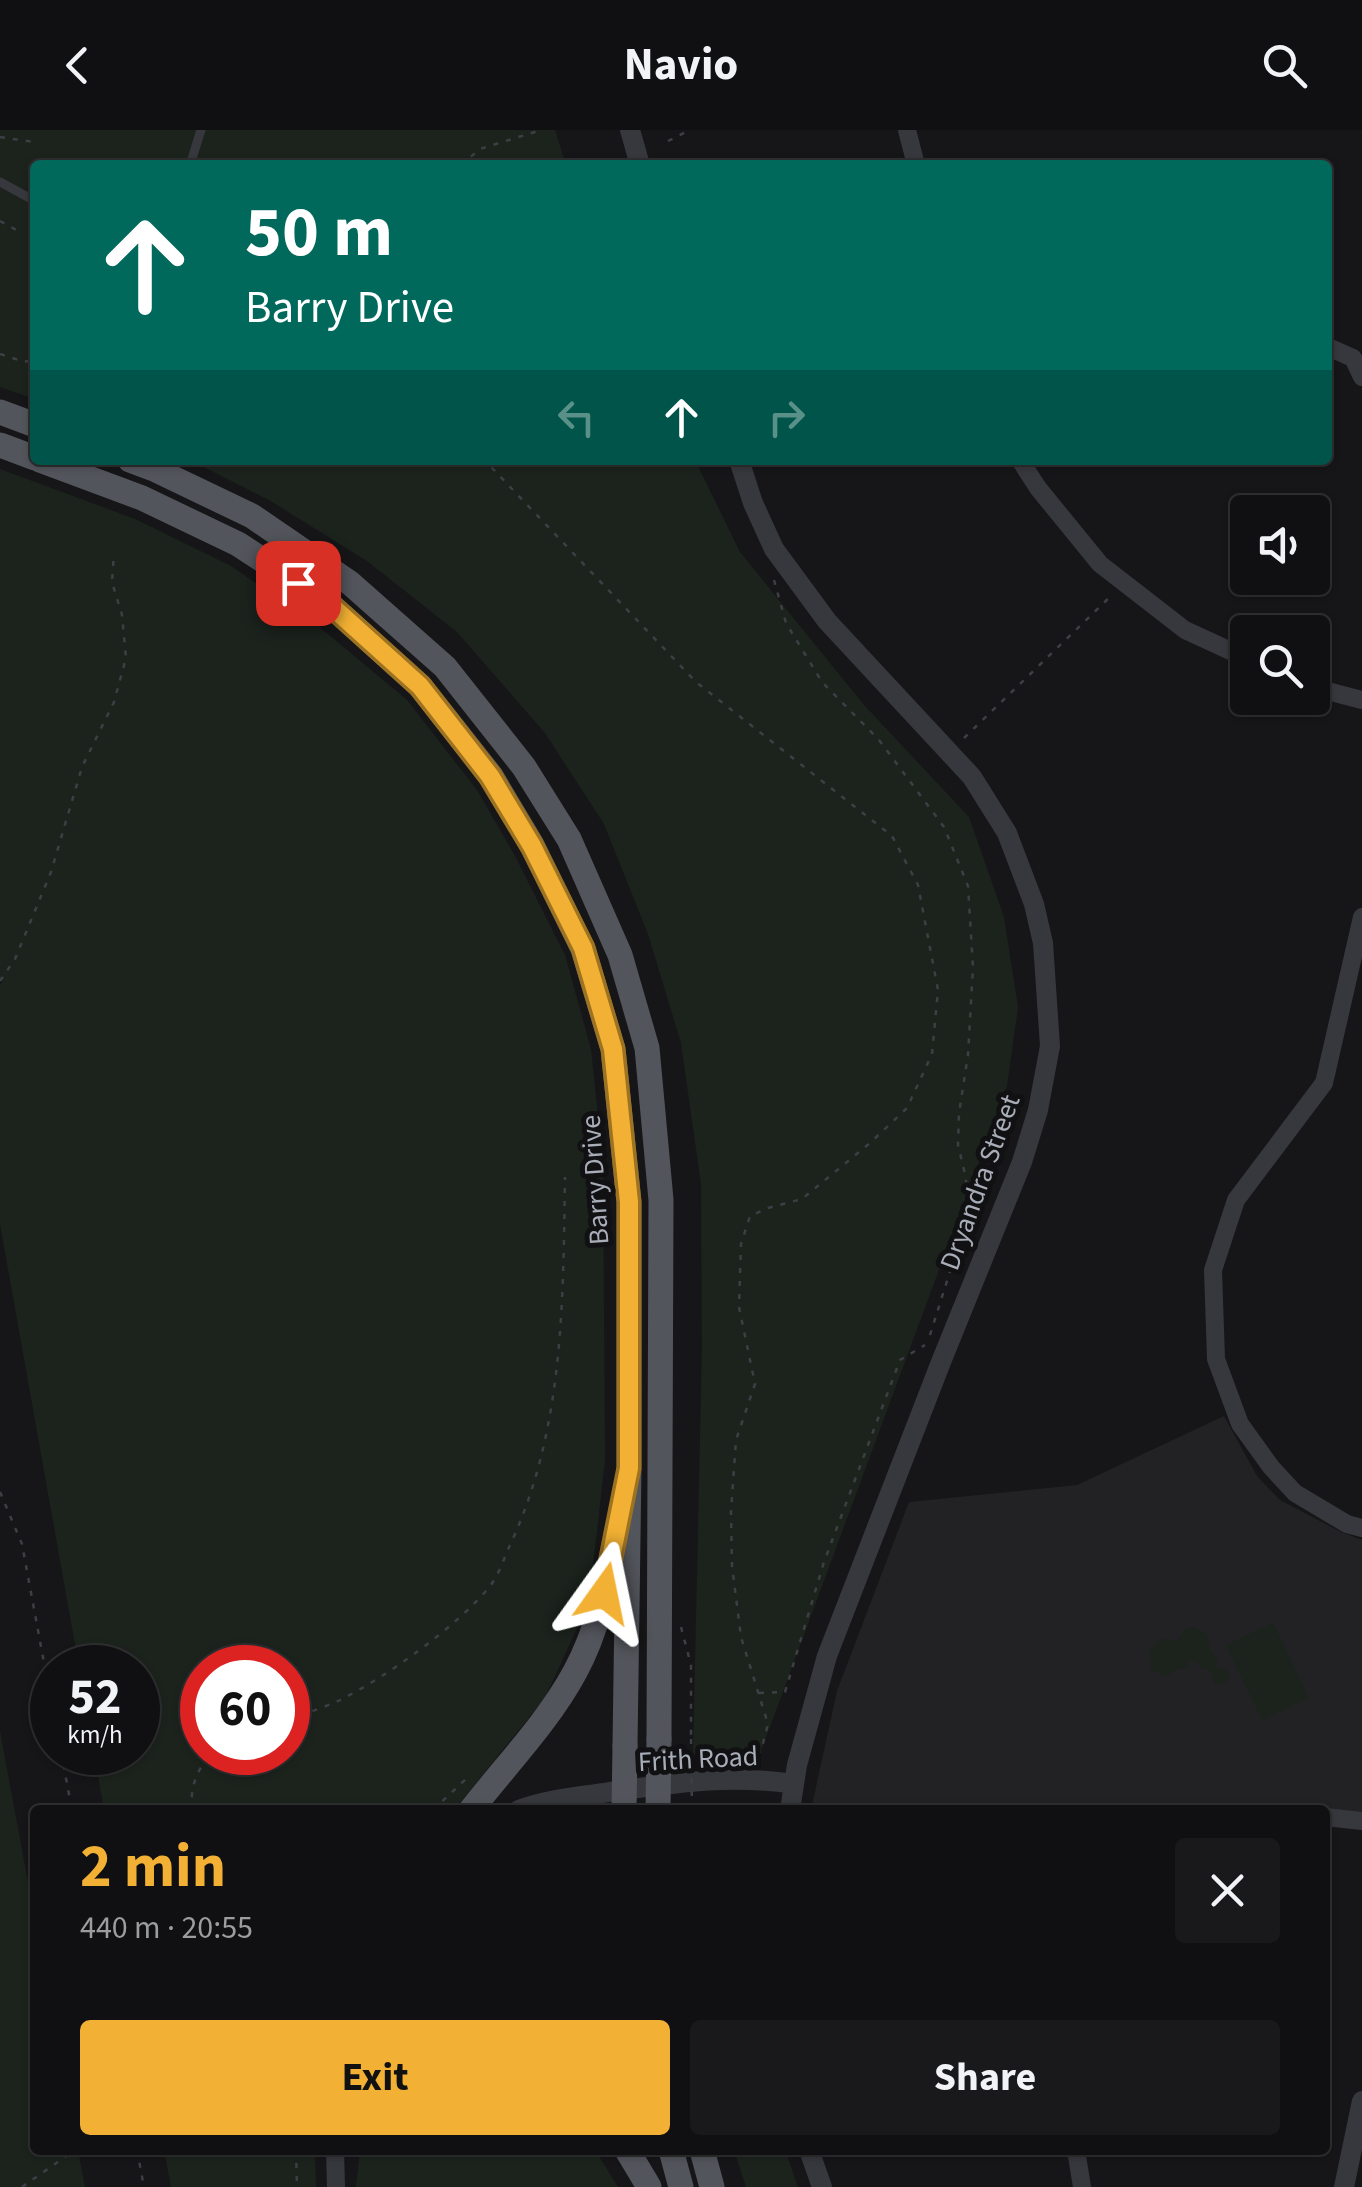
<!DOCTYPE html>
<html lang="en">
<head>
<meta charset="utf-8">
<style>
  :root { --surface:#101012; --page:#19191b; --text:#f1f3f6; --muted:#9c9d9f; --line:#303032; --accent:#f2b134 }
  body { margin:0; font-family:"Source Sans 3",sans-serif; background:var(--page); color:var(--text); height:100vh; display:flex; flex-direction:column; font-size:38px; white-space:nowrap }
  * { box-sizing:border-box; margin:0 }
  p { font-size:32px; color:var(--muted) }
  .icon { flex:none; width:55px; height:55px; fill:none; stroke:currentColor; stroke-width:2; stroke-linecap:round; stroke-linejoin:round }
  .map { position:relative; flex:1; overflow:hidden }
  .panel { position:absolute; left:30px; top:1675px; width:1300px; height:350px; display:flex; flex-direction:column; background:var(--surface); border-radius:10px; box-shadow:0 2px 8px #0004,0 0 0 2px var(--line) }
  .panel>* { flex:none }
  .hud { position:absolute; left:30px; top:30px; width:1302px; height:305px; border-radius:10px; box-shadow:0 2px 8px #0004,0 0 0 2px var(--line); background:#00695c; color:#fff; overflow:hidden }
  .tools { position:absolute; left:1230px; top:365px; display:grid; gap:20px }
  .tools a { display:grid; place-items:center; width:100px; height:100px; border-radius:10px; background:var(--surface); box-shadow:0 2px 8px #0004,0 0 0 2px var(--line); font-size:50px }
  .speed { position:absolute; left:30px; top:1515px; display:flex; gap:20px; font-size:50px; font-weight:700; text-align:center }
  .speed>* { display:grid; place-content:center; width:130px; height:130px; border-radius:50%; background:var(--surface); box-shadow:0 2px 8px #0004,0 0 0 2px var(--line); line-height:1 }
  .speed small { font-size:25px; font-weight:400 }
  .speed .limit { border:15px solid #d22; background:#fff; color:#111 }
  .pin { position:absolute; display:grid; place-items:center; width:85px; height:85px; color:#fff; margin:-42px; border-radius:20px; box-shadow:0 5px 15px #0006 }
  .me { position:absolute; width:110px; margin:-55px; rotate:12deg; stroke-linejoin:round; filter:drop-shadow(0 0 8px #0008) }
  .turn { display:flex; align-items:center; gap:35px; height:210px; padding:0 50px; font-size:45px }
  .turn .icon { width:130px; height:130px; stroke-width:2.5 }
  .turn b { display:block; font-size:70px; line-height:85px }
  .lanes { display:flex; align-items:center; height:95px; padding:0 50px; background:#0003; justify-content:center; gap:50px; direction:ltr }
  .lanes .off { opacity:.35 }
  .round { display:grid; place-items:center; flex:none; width:105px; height:105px; border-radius:10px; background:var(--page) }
  .overview { display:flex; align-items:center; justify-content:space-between; height:170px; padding:0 50px }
  h1 { font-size:60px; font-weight:700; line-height:75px; color:var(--accent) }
  .cta { display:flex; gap:20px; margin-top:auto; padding:20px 50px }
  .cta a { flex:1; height:115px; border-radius:10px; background:var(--accent); color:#111; font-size:40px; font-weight:700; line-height:115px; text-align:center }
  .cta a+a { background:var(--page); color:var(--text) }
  header { display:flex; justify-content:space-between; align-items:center; height:130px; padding:0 50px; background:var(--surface); font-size:45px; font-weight:700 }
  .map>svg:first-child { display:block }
</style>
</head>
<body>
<header><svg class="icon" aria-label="back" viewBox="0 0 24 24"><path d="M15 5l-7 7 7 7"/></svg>Navio<svg class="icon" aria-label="search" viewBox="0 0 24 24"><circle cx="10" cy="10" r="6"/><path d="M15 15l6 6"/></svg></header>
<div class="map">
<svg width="1362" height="2057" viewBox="0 0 1362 2057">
  <rect width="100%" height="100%" fill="#161618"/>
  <!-- built -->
  <path fill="#222225" d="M1224 1286 1257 1346 1280 1370 1339 1401 1362 1410V1687L1325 1680H811L837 1561 909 1372 1077 1355Z"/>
  <!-- green -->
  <path fill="#1c231d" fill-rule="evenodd" d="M0 0H555L566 35H35V269L0 257Z
    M190 330H695L740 422 864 575 969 687 1004 787 1018 877 1007 956 761 1621 693 1625 702 1218 701 1054 681 913 648 804 604 694 545 603 457 502 367 431 269 370Z
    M0 339 135 389 231 436 317 495 407 570 477 660 515 726 565 825 591 919 603 1035 605 1330 589 1472 545 1568 454 1680H104L94 1623 138 1622V1538L79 1537 0 1094V855L3 851 0 850ZM202 1538H288V1622H202Z
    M1273 1493 1309 1568 1262 1590 1226 1515Z
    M1193 1497 1207 1504 1210 1521 1218 1529 1216 1537 1224 1538 1230 1544 1229 1550 1223 1555 1214 1553 1212 1547 1213 1541 1200 1538 1198 1531H1190L1186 1539H1178L1168 1546 1152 1541 1149 1522 1161 1508 1175 1511 1181 1507 1183 1501Z
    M0 1601 35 1790V2020H78L85 2057H0Z
    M164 2020H315L316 2057H171Z
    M360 2020H595L618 2057H356Z
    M734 2020H785L798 2057H746Z"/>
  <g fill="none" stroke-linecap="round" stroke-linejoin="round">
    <!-- path -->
    <path stroke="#3d3f44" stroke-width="2.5" stroke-dasharray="5 8" stroke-linecap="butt" d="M0 7 34 12
      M668 11 690 0
      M461 35 480 19 541 0
      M0 91 20 102
      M0 224 22 231 35 232
      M481 330 492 338 696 552 892 706 918 755 938 860 932 924 907 978 870 1013 802 1069 768 1078 750 1086 741 1114 739 1177 755 1254 736 1310 731 1381 732 1436 741 1507 768 1594 761 1621 751 1629
      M325 336 337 330
      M774 450 786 493 822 552 879 610 944 697 968 756 973 837 968 925 959 983 958 1015 966 1048V1091L929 1208
      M964 608 1113 464
      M0 851 15 829 51 742 82 637 114 572 126 528 122 485 112 452 114 423
      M0 1362 22 1414 52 1576
      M681 1497 691 1535V1609
      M759 1563 785 1562 824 1432 900 1230 925 1215
      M288 1590C304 1584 322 1578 338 1571 385 1548 457 1497 490 1456 499 1445 504 1428 510 1415 564 1300 563 1172 565 1047
      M61 1622 72 1680
      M193 1680C188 1662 198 1633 215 1622
      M433 1680 468 1647
      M137 2020 144 2057
      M296 2020 297 2057
      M22 2057 75 2020"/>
    <!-- service -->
    <path stroke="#37383d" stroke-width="9" d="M190 35 201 0
      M0 52 35 71"/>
    <!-- minor -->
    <path stroke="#37383d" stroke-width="18" d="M907 0 916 35
      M1328 217 1353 228 1362 247
      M1020 330 1038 358 1100 434 1185 500 1248 529
      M1312 557 1362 570
      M1362 787 1324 953 1236 1070 1213 1140 1216 1229 1240 1294 1271 1337 1295 1363 1347 1394 1362 1398
      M1325 1687 1362 1691
      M335 2020 336 2057
      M1076 2020 1082 2057"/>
    <!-- tertiary -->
    <path stroke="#37383d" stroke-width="20" d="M630 0 640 35
      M739 330 753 373 774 419 827 491 972 647 1007 703 1034 774 1043 813 1050 916 1038 980 1022 1032 941 1232 827 1526 797 1635 790 1680
      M519 1680C549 1669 578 1667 609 1662 675 1653 728 1644 794 1654
      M809 2020 822 2057
      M1344 2057 1362 1971"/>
    <!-- primary -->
    <path stroke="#53555c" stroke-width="25" d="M0 282 35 295
      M0 315 35 328
      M40 330 142 368 238 414 328 473 420 556 491 646 532 715 583 819 613 919 629 1072V1338L625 1616
      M130 330 154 339 252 386 350 453 445 537 524 637 569 709 620 825 647 918 661 1070 659 1609
      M471 1680C506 1635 548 1592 575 1542 598 1500 607 1453 616 1407
      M627 2020 649 2057
      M671 2020 681 2057
      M702 2020 712 2057"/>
    <!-- path-bridge -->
    <path stroke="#3d3f44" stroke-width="2.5" stroke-dasharray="5 8" stroke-linecap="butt" d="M691 1609 692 1680"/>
    <!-- primary-bridge -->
    <path stroke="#53555c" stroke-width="25" d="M624 1680 625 1616
      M658 1680 659 1609"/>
  </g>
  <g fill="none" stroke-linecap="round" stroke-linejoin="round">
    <!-- route casing -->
    <g stroke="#9d7322" stroke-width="25">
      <path id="route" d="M298 453 328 473 420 556 490 646 532 716 583 818 613 919 629 1072V1338L604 1463"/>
    </g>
    <!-- route -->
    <use href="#route" stroke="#f2b134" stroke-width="18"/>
  </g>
  <g text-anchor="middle" stroke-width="10" stroke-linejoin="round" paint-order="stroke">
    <!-- street labels -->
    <g font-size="28" fill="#a8adb8" stroke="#111113">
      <text transform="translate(594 1050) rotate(-94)" y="10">Barry Drive</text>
      <text transform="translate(979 1052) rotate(-70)" y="10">Dryandra Street</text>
      <text transform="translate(698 1628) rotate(-3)" y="10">Frith Road</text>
    </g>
  </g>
</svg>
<div class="tools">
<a><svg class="icon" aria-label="sound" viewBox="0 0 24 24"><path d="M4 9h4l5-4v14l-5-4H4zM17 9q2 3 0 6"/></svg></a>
<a><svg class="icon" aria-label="search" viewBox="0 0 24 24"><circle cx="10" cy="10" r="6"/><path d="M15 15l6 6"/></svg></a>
</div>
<div class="speed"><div>52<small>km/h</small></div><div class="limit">60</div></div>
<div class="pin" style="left:298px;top:453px;background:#d93025"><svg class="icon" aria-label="arrive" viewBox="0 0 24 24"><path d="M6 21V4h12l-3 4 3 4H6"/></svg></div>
<svg class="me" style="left:604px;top:1463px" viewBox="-20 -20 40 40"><path d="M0-17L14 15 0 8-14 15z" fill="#f2b134" stroke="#fff" stroke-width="4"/></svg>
<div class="hud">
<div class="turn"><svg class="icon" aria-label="ahead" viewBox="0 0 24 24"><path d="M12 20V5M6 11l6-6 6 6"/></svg><div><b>50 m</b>Barry Drive</div></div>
<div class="lanes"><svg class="icon off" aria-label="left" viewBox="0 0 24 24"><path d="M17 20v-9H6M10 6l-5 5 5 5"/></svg><svg class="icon" aria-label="ahead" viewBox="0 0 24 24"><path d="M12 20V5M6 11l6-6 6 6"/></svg><svg class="icon off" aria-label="right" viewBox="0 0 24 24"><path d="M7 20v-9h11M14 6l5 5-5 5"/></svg></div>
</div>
<section class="panel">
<div class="overview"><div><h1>2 min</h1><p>440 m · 20:55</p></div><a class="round"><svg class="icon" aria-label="close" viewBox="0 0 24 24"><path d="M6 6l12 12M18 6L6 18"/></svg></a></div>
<div class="cta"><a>Exit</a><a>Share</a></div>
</section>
</div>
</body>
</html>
